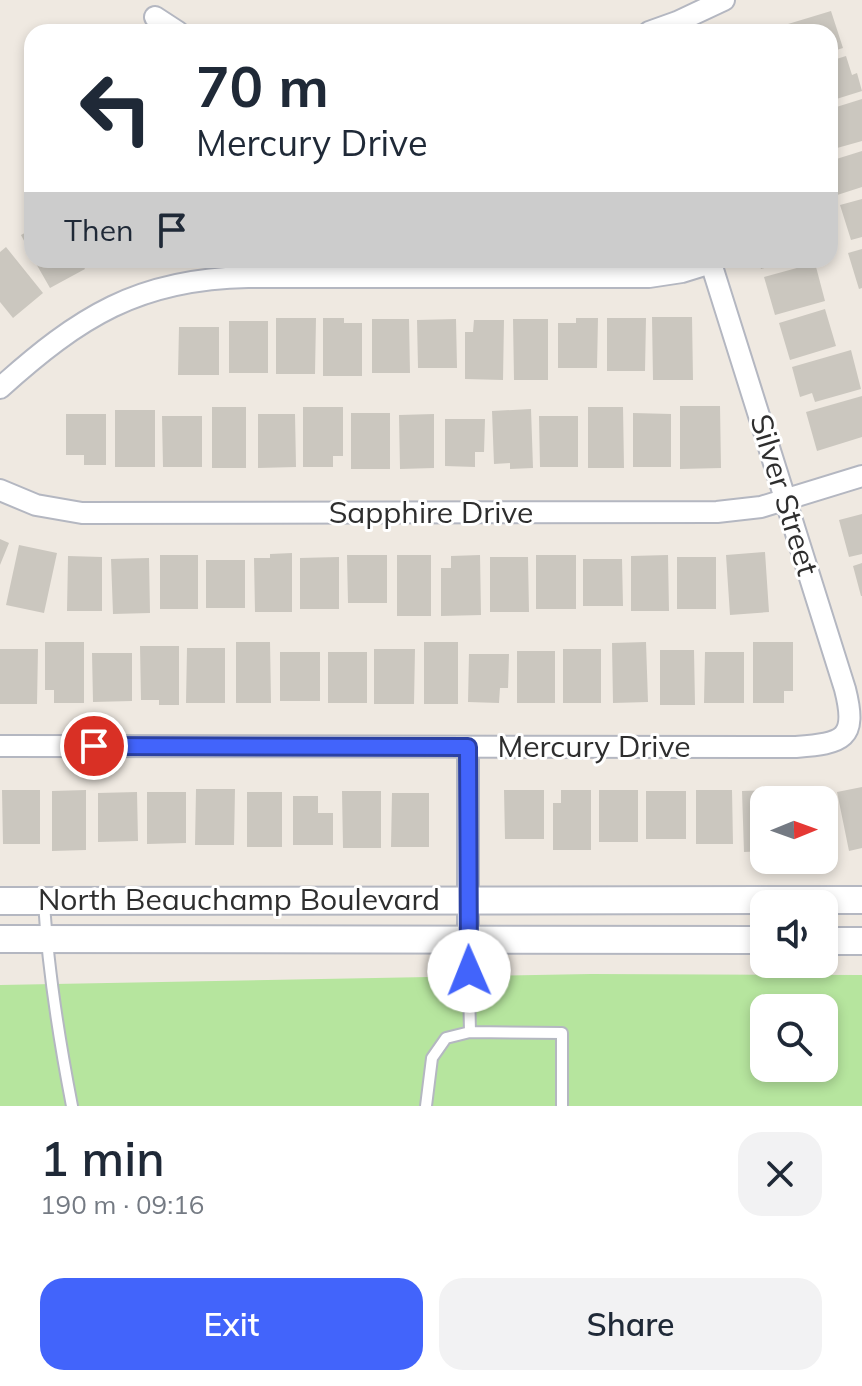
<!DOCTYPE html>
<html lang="en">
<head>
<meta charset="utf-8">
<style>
  :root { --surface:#fff; --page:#f2f2f3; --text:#1f2937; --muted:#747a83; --accent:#4264fb }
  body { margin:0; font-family:Mulish,sans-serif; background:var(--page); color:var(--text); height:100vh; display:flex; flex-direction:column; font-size:30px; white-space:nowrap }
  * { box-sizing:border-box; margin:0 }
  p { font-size:26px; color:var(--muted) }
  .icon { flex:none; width:44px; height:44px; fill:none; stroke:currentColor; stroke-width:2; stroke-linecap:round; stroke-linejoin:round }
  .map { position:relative; height:1106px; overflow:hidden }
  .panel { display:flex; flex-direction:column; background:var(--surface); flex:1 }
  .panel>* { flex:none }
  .hud { position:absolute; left:24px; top:24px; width:814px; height:244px; border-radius:24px; box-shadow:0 4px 12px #0003; background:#fff; color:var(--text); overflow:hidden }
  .needle { width:52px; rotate:89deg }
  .buttons { position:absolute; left:750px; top:786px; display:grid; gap:16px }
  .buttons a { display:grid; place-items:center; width:88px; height:88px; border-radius:16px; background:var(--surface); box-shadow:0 4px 12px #0003; font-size:40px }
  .pin { position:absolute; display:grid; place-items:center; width:68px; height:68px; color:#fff; margin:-34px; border:4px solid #fff; border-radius:50%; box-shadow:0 2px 8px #0007 }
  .me { position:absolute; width:88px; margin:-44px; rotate:359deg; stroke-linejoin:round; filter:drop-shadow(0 0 6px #0008) }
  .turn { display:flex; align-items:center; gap:28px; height:168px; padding:0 40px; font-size:36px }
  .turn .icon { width:104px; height:104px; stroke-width:2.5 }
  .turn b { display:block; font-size:56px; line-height:68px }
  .then { display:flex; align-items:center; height:76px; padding:0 40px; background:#0003; gap:16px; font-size:30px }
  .round { display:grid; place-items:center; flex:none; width:84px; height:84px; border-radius:24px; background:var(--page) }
  .summary { display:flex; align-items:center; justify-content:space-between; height:136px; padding:0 40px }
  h1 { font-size:48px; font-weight:600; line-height:60px }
  .action { display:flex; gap:16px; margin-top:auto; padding:16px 40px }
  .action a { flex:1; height:92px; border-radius:24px; background:var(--accent); color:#fff; font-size:32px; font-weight:600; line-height:92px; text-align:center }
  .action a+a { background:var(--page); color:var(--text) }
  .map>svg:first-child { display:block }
</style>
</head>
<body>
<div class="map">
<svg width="862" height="1106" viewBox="0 0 862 1106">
  <rect width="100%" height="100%" fill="#efe9e1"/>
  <!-- green -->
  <path fill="#b6e59e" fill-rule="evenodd" d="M591 974 862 975V1106H0V985ZM764 1008H824V1068H764Z"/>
  <!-- building -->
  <path fill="#cbc7bf" d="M831 11 843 48 830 52V32H790L788 24Z
    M846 56 852 75 857 73 862 91 830 101V61Z
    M862 99V141L830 150V109Z
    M862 151V187L831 197 830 161Z
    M862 199V237L851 240 840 205Z
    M32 229V256L21 235Z
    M6 247 43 293 13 318 0 302V252Z
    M862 249V288L859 289 848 253Z
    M34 260H80L85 269 50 288Z
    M88 260H108V261L90 266Z
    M758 260H786V261L761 269Z
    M815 263 825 301 775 315 764 277Z
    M825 309 836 346 790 360 779 323Z
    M652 317H692L693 380H653Z
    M276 318H316L315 374H276Z
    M323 318H344V323H362V376H323Z
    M576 318H598L597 368H558V323H576Z
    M607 318H646L645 371H607Z
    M372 319H409L410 373H372Z
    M456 319 457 368H418L417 320Z
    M513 319H548V380H514Z
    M474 320H504L503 380 465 379V332H473Z
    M229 321H268V373H229Z
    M179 327H219V375H178Z
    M851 350 861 389 815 402 812 393 800 397 792 367Z
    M862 396V437L817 451 806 412Z
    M680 406H720L721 468 680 469Z
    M212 407H246V468H212Z
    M303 407H343V456H333V467H303Z
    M588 407H623L624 468H588Z
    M531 409 533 468 510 469V463L494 464 492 411Z
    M115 410H155V467H115Z
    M351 413H390V469H351Z
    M633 413 671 414V467H633Z
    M66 414H106V465H84V455H66Z
    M258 414H295L296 467 258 468Z
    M434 414V468L400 469 399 415Z
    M162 416H202V467H163Z
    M539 416H578V467H540Z
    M445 419H485L484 452H475V467L445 466Z
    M862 514V554L849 557 839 520Z
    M0 539 9 543 0 565Z
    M19 545 57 553 44 613 6 605Z
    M765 552 769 612 730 615 726 555Z
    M292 553V612H255L254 558H270V554Z
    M160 555H198V609H160Z
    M347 555H387V603H348Z
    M397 555H431V616H397Z
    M480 555 481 615 441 616V568H451V556Z
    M536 555H576V609H536Z
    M668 555 669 611H631V556Z
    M68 556 102 557V611H67Z
    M339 557V609H300V558Z
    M490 557H528L529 612H490Z
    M677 557H716V609H677Z
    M149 558 150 613 113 614 111 559Z
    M583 559H622L623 606H583Z
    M206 560H245V608H206Z
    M862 563V596H861L853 566Z
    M45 642H84V703H54V690H45Z
    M236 642H270L271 703H236Z
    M424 642H458V704H424Z
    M646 642 648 702 613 703 612 643Z
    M753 642H793V691H784V703H753Z
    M140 646H179V705H159V700H141Z
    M187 648H225V703H186Z
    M0 649H38L37 704H0Z
    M374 649H415L414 704H374Z
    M563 649H601V703H563Z
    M660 650H694L695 705H660Z
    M517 651H555V703H517Z
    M280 652H320V701H280Z
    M328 652H367V703H328Z
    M705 652H744V703H704Z
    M92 653H132V701L93 702Z
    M469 654H509L508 688H500L499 703 468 702Z
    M862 787V848L849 851 837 792Z
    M196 789H235L234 845H195Z
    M787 789H827V800H787Z
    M2 790H40V844H3Z
    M86 790V850L52 851V791Z
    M504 790H544V839H505Z
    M561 790H591V850H553V803H561Z
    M599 790H638V842H599Z
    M696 790H732L733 844H696Z
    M776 790 777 800H764V851L744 852 742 791Z
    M342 791H381V848H343Z
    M646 791H686V839H646Z
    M137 792 138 841 98 842V793Z
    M147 792H186V843L147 844Z
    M247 792H282V847H247Z
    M392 793H429V847H391Z
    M293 796H318V813H333V845H293Z"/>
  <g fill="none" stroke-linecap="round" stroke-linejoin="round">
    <!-- service casing -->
    <g stroke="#b4b7c1" stroke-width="14">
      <path id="service" d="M44 902C48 971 59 1039 72 1106
        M468 942 470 1032 562 1033V1106
        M426 1106 432 1058 446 1038 470 1032"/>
    </g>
    <!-- minor casing -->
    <g stroke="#b4b7c1" stroke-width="24">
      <path id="minor" d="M155 17 178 32
        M649 32 677 22 724 0
        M0 388C79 317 138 279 248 277H649L682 272 711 263
        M0 490 36 505 82 513 717 512 761 507 862 476
        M0 746 796 747C843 743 858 740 845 689L710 260
        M468 747V940"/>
    </g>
    <!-- tertiary casing -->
    <g stroke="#b4b7c1" stroke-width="30">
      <path id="tertiary" d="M0 901 862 900
        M0 939 764 940
        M824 941H862"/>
    </g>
    <!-- service -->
    <use href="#service" stroke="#fff" stroke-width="10"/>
    <!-- minor -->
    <use href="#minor" stroke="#fff" stroke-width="20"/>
    <!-- tertiary -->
    <use href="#tertiary" stroke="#fff" stroke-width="26"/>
  </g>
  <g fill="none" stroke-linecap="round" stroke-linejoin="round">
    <!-- route casing -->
    <g stroke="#2b41a3" stroke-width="20">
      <path id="route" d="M94 746 468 747 469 971"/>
    </g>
    <!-- route -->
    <use href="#route" stroke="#4264fb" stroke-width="14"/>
  </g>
  <g text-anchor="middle" stroke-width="6" stroke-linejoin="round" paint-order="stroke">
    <!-- street labels -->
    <g font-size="30" fill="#2e2e2e" stroke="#fff">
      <text transform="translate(784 495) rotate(73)" y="10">Silver Street</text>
      <text x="431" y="523">Sapphire Drive</text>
      <text x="594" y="757">Mercury Drive</text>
      <text x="239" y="910">North Beauchamp Boulevard</text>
    </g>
  </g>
</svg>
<div class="buttons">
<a><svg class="needle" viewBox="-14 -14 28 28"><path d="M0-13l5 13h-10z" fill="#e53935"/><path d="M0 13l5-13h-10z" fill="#747a83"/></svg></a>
<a><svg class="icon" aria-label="sound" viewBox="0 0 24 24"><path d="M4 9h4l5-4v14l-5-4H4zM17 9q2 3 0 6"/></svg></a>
<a><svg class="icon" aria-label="search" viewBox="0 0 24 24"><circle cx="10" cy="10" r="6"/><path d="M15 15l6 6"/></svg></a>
</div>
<div class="pin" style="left:94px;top:746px;background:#d93025"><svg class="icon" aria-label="arrive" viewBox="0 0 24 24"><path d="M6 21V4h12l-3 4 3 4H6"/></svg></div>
<svg class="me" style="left:469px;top:971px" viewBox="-20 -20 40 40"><circle r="19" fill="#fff"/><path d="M0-13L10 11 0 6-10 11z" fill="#4264fb"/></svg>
<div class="hud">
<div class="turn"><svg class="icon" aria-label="left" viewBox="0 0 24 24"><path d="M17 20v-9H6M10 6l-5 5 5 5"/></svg><div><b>70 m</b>Mercury Drive</div></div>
<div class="then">Then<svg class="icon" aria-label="arrive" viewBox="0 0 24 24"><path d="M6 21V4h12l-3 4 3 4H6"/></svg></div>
</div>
</div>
<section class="panel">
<div class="summary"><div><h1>1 min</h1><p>190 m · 09:16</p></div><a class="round"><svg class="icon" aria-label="close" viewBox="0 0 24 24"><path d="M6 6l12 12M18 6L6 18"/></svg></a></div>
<div class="action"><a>Exit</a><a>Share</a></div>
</section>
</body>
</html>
